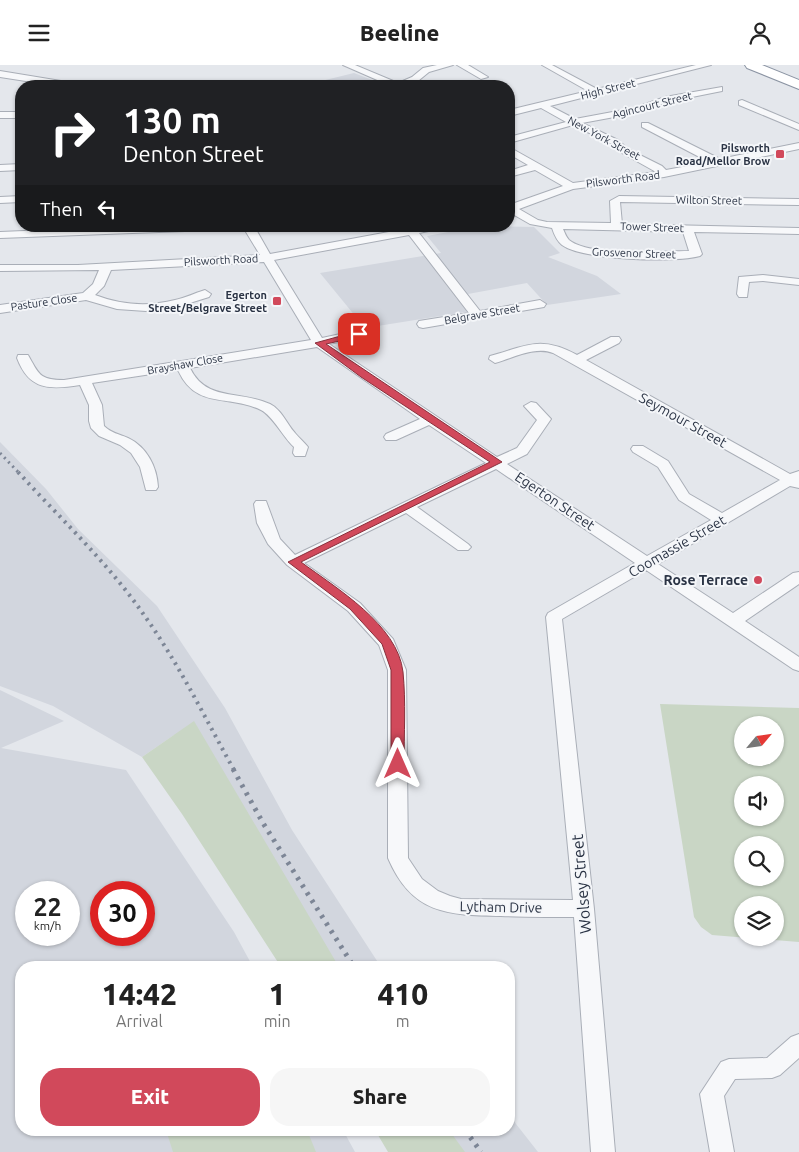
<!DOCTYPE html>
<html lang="en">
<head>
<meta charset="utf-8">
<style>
  :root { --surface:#fff; --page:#f6f6f6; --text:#222; --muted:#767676; --accent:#d1495b }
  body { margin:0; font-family:Ubuntu,sans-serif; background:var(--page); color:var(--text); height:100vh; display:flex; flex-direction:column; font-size:19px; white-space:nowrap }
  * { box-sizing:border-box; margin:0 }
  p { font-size:16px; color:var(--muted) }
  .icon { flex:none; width:28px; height:28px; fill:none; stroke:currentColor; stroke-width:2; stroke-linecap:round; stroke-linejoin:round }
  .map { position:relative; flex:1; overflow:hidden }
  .sheet { position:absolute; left:15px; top:896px; width:500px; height:175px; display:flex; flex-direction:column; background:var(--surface); border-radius:20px; box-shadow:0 1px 4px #0004 }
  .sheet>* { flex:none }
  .banner { position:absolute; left:15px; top:15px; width:500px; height:152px; border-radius:20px; box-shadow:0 1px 4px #0004; background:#202124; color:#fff; overflow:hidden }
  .needle { width:32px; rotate:61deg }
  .buttons { position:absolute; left:734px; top:651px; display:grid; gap:10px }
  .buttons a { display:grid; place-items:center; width:50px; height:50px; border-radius:50%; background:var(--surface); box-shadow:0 1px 4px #0004; font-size:25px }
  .speed { position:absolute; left:15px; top:816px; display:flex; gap:10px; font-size:25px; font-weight:700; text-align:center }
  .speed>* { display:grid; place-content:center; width:65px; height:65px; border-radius:50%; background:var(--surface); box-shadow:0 1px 4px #0004; line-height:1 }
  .speed small { font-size:12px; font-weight:400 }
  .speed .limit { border:8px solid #d22; background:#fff; color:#111 }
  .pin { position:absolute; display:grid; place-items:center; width:42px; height:42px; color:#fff; margin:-21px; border-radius:10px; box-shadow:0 2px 8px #0006 }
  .me { position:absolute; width:55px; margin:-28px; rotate:0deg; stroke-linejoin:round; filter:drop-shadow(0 0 4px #0008) }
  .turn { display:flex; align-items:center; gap:18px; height:105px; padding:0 25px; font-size:22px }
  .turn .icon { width:65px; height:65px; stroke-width:2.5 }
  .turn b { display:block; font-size:35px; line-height:42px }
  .then { display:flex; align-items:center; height:48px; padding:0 25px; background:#0003; gap:10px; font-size:19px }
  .eta { display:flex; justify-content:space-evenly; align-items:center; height:85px; text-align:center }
  .eta b { font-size:30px; font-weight:800; line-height:35px }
  .primary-button { display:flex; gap:10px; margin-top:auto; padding:10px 25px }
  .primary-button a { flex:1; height:58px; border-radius:20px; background:var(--accent); color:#fff; font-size:20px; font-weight:800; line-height:58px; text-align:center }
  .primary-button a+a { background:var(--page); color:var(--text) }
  header { display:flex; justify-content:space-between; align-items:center; height:65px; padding:0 25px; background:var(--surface); font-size:22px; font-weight:800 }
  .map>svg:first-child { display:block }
</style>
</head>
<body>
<header><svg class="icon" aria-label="menu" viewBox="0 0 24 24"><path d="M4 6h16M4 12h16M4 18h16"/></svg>Beeline<svg class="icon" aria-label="person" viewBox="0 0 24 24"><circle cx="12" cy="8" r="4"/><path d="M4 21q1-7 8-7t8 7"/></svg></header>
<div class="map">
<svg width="799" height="1087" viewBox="0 0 799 1087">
  <rect width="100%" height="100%" fill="#e4e7ec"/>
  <!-- built -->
  <path fill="#d2d6de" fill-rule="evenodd" d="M354 8 388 21H312L309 19Z
    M480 161 534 162 560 188 548 192 597 211 621 229 547 240 527 218 468 229 478 245 365 263 320 208 441 188 427 171Z
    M0 377 46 424 78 464 157 541 225 643 292 765 381 902H314L174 670 142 692 53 641 0 621Z
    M0 625 64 656 1 683 126 705 234 867 253 902H21V1065H343L355 1087H0ZM26 828H69V870H26ZM101 828H144V870H101Z
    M509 1050 538 1087H430L416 1065H509Z"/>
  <!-- green -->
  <path fill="#c9d6c5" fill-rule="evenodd" d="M660 639 799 643V877L712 870 701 862 694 852ZM742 660H775V692H742ZM742 720H775V752H742ZM742 780H775V812H742ZM742 840H775V872H742Z
    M194 656 339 902H281L182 749 142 692Z
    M166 1065H307L316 1087H173Z
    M375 1065H449L465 1087H388Z"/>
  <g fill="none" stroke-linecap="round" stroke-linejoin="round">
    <!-- minor casing -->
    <g stroke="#a9aeb7" stroke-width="2">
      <path id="minor" d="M343 0H355L398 18 412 12 423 3 437 0H453L429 7 418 16 405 21H391Z
        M457 0H468L488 12 481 14Z
        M542 0H552L597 24 696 0H711L550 41 575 54 634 43 665 32 722 22V26L667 37 636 48 582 58 618 75 628 84 662 101 666 105 709 97 642 62V58H648L720 94 799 78V84L664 112 573 124 519 144 538 155 547 157 611 158 610 136 619 131 799 134V140L620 137 622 159 799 163V169L694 167 702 189 700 191C675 198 582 195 562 180 557 176 554 169 552 163L530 159 509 147V140L563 121 535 105 509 112V106L528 100 509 89V82L573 118 656 107 622 88 612 79 573 60 509 78V72L566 57 541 43 509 51V45L588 26ZM563 164 683 167 689 186C662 186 590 192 569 175 566 172 565 168 563 164Z
        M0 6 73 18 77 21H58L0 12Z
        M742 35 799 59V65L739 40V36Z
        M0 47H21V53H0Z
        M21 99V105L0 106V100Z
        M21 131V137L0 138V132Z
        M145 161H254L270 189 405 164 403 161H444L443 163 419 168 480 246 540 235 546 239 544 242 423 263 419 262 417 259 419 256 469 248 409 170 274 195 322 273 359 265 365 269 363 272 329 279 497 392 517 383 537 355 524 341 531 337 536 338 551 354 527 389 507 399 647 491 711 455 679 435 658 402 633 387 631 384 633 381H643L668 396 689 429 722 448 780 415 553 288C535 281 513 293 495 298L489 294 490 291C527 281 540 270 577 290L611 272H619L621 275 619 278 586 295 790 409 799 406V423L790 421 658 499 733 548 793 508 799 507V519L745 556 799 592V606L793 604 646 505 562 554 594 844 615 1087H591L574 852C550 852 526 852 501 851 447 850 412 849 388 793V605L379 580 348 546 287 500 268 479 257 458 254 439 256 436H266L280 474 295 490 486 398 429 360 396 375H386L384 372 386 369 420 354 317 282 190 303C206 337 240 325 270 339 282 345 286 358 295 368 299 373 304 377 308 382L305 391H295L293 388 294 382C283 372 273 351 261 345 228 329 196 345 178 305L92 318 102 340 104 361C111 368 119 369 128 373 147 382 157 402 158 422L156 425H146L140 402 131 388 120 380 99 371 91 363 89 356V340L80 320C49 325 29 325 17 293L18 290H28C39 309 39 315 64 315L311 275 264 197 111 205 104 221 95 230C121 240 148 242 175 235 185 233 195 228 205 225L211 229 209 232 180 241 146 246 117 244 86 235 0 248V240L83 228 93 219 99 205 0 206V200H78L260 190 243 162 238 164 0 173V167ZM496 404 635 498 548 548 546 552 573 835 461 834 450 831 438 826 422 814 408 793 406 605 393 574 360 538 304 498 406 448 458 485H468L471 482 468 479 417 442Z
        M763 210 799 214V220L763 216 749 217 747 232H739L737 229 739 212Z
        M799 969V993L780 1010 772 1013 735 1014 724 1031 734 1087H710L700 1029 721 997 729 994 767 993 791 972Z"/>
    </g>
    <!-- highway casing -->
    <g stroke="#8b94a3" stroke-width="2">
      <path id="highway" d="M745 0H762L799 15V24L747 3Z"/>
    </g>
    <!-- minor -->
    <use href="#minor" fill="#f7f8fa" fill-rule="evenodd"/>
    <!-- highway -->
    <use href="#highway" fill="#fff" fill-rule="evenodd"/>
    <!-- rail-far2 -->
    <path stroke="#7d8696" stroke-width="3" stroke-dasharray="2 4" stroke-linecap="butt" d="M0 388 19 408"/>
    <!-- rail-far1 -->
    <path stroke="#7d8696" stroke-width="4" stroke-dasharray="2.5 5" stroke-linecap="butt" d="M18 407C59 452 109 499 144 550 179 599 205 653 234 705"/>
    <!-- rail -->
    <path stroke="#7d8696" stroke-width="5" stroke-dasharray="3 6" stroke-linecap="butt" d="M233 704 263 758 354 902
      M465 1065 481 1087"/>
  </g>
  <!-- route -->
  <path fill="#d1495b" stroke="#882f3b" d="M359 266 363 269 362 271 326 279 502 397 301 497C336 523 398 560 403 607 406 637 404 669 404 699L402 702H393L391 699V605L382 579 350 544 288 497 490 397 361 312 315 278Z"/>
  <!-- markers -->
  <g fill="#d1495b" stroke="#f4f6f9" stroke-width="2">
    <rect x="775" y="84" width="10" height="10" rx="2.5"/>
    <rect x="272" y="231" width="10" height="10" rx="2.5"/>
    <circle cx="758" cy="515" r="5"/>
  </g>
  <g text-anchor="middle" stroke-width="4" stroke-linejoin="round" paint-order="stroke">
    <!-- far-street labels -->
    <g font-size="11" fill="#2b3445" stroke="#f4f6f9">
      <text transform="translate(608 24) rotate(-14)" y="4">High Street</text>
      <text transform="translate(652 40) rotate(-14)" y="4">Agincourt Street</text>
      <text transform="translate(604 73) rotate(28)" y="4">New York Street</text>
      <text transform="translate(623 114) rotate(-7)" y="4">Pilsworth Road</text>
      <text transform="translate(709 135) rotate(1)" y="4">Wilton Street</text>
      <text transform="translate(652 162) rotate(2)" y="4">Tower Street</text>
      <text transform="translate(634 188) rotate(2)" y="4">Grosvenor Street</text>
      <text transform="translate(221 195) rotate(-3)" y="4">Pilsworth Road</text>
      <text transform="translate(44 237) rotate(-8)" y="4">Pasture Close</text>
      <text transform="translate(482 249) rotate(-10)" y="4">Belgrave Street</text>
      <text transform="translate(185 299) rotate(-10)" y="4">Brayshaw Close</text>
    </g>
    <!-- far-poi labels -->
    <g font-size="11" font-weight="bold" fill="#2b3445" stroke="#f4f6f9" text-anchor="end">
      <text x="770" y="87">Pilsworth<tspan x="770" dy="13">Road/Mellor Brow</tspan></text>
      <text x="267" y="234">Egerton<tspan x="267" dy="13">Street/Belgrave Street</tspan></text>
    </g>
    <!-- street labels -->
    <g font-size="14" fill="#2b3445" stroke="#f4f6f9">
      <text transform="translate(683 355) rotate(29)" y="5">Seymour Street</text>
      <text transform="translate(555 436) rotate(34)" y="5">Egerton Street</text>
      <text transform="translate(677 481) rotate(-30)" y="5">Coomassie Street</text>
      <text transform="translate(501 842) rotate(1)" y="5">Lytham Drive</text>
    </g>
    <!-- poi labels -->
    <g font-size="14" font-weight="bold" fill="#2b3445" stroke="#f4f6f9" text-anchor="end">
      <text x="748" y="520">Rose Terrace</text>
    </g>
    <!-- near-street labels -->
    <g font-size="16" fill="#2b3445" stroke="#f4f6f9">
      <text transform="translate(581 819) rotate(-95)" y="6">Wolsey Street</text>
    </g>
  </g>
</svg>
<div class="buttons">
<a><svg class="needle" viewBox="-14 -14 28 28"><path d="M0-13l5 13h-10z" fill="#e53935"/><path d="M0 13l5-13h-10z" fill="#767676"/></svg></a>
<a><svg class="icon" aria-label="sound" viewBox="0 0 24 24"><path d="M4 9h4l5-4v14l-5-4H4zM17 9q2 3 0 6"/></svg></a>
<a><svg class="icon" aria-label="search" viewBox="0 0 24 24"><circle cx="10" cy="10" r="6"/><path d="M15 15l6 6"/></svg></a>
<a><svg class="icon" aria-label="layers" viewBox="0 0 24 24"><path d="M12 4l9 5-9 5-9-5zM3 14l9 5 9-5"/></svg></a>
</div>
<div class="speed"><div>22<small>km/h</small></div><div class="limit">30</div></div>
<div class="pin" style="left:359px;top:269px;background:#d93025"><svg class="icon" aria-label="arrive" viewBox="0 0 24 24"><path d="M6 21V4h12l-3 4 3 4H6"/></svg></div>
<svg class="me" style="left:398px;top:699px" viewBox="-20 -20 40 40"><path d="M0-17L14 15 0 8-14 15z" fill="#d1495b" stroke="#fff" stroke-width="4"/></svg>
<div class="banner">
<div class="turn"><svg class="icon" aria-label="right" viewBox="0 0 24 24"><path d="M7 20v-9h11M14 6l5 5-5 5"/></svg><div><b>130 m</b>Denton Street</div></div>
<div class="then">Then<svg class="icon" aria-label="left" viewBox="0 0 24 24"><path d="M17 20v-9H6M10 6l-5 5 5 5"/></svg></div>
</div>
<section class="sheet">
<div class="eta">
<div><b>14:42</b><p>Arrival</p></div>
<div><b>1</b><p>min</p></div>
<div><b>410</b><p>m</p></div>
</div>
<div class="primary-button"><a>Exit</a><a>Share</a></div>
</section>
</div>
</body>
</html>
